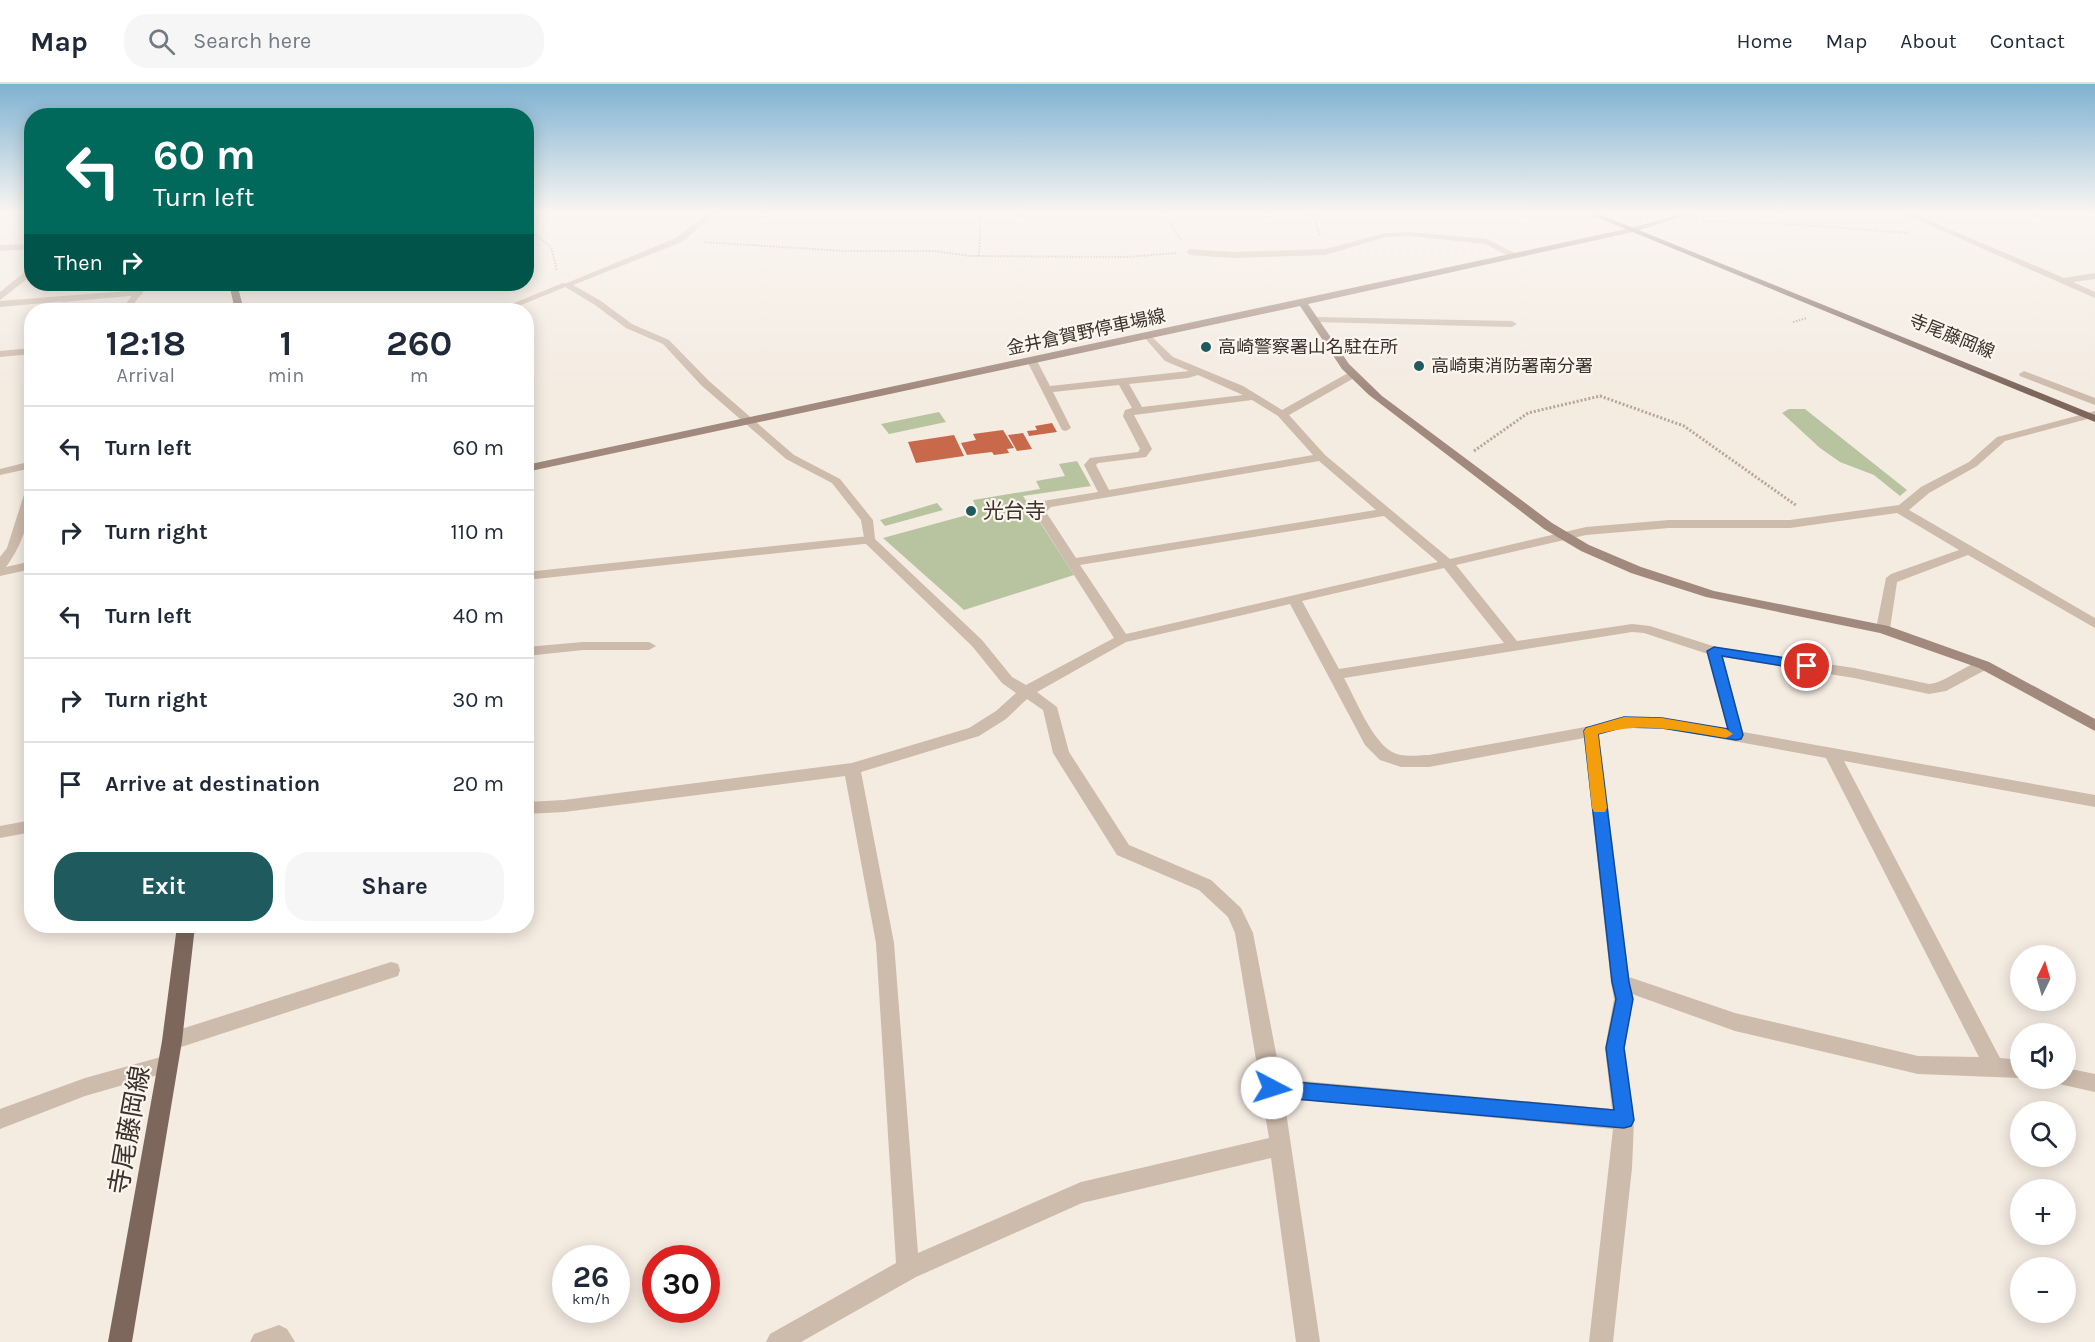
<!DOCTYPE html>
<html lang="en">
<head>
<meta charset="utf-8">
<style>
  :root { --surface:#fff; --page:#f6f6f7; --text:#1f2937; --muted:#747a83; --line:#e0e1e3; --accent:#1f5a5e }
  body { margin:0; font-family:Karla,"Noto Sans JP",sans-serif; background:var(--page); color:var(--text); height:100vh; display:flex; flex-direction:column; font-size:22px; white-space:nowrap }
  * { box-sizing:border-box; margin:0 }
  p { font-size:20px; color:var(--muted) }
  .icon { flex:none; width:33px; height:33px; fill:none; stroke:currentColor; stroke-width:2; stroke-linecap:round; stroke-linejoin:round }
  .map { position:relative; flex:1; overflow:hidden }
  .panel { position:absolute; left:24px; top:219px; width:510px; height:630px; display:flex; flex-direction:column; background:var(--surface); border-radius:24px; box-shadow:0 3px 15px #0003 }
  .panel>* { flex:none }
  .guide { position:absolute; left:24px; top:24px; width:510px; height:183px; border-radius:24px; box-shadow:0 3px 15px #0003; background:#00695c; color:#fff; overflow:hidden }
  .needle { width:39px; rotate:5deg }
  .fabs { position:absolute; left:2010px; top:861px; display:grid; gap:12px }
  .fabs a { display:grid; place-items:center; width:66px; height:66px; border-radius:50%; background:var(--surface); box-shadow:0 3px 15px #0003; font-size:30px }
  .speed { position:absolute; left:552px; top:1161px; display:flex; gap:12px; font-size:30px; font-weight:700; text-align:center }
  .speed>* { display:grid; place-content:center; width:78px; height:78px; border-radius:50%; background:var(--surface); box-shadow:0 3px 15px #0003; line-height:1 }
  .speed small { font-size:15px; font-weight:400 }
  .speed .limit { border:9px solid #d22; background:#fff; color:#111 }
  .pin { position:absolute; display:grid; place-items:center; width:51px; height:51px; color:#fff; margin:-26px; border:3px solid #fff; border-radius:50%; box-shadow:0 2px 6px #0007 }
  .me { position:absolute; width:66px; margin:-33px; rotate:95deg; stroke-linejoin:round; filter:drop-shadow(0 0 4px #0008) }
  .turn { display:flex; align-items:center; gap:21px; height:126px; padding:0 30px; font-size:27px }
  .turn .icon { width:78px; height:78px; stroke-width:2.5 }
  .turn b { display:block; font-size:42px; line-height:51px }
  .then { display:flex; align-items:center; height:57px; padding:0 30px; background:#0003; gap:12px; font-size:22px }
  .eta { display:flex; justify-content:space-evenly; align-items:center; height:102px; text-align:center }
  .eta b { font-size:36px; font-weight:700; line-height:42px }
  .button { display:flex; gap:12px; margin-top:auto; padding:12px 30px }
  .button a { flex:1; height:69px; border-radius:24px; background:var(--accent); color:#fff; font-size:24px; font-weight:700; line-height:69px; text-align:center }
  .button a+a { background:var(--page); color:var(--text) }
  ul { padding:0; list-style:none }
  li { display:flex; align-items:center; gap:18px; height:84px; padding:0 30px; border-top:2px solid var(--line) }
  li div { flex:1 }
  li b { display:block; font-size:22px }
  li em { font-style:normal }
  header { display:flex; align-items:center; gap:36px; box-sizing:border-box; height:84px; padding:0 30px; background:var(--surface); border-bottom:2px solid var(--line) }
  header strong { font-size:28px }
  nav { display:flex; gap:33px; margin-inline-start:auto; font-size:21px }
  .search { width:420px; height:54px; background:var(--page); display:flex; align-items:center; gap:15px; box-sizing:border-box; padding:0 21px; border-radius:24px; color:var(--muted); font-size:22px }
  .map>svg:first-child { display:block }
</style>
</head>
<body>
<header>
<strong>Map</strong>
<div class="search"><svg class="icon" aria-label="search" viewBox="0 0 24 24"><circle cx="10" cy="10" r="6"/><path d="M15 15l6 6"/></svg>Search here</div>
<nav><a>Home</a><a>Map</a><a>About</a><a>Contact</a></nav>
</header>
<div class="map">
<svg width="2095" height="1258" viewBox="0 0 2095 1258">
  <rect width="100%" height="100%" fill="#f4ebe1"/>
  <!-- green -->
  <path fill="#b8c4a0" d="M1789 325H1805L1907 406 1900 412 1874 391 1840 378 1820 364 1782 329Z
    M939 328 946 338 889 350 881 340Z
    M1077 377 1091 402 1023 412 1074 491 964 526 883 454 978 428 973 416 1040 405 1036 397 1065 392 1059 380Z
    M937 419 943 426 885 442 880 436Z"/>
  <!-- building -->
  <path fill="#c8694b" d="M1052 339 1057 348 1029 352 1027 347 1037 346 1035 342Z
    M1003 346 1014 364 1007 365 1009 369 994 371 992 368 967 371 961 359 976 356 973 350Z
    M1023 349 1032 365 1017 367 1008 351Z
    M954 351 964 372 916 379 908 358Z"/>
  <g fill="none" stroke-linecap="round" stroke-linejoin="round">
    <!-- path-far1 -->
    <path stroke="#b9a596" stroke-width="2" stroke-dasharray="1.5 1.5" stroke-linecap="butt" d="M1164 130 1181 156
      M1312 130 1320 152
      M1703 137 1772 139 1910 149
      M526 143 551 163 557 187
      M704 158 845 167H935L970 172 1126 173 1176 169
      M979 172 981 130
      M1793 238 1807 234"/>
    <!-- path -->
    <path stroke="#b9a596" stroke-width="3" stroke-dasharray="2 2" stroke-linecap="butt" d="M1474 367 1528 329 1600 312 1684 342 1797 422"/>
    <!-- lane -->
    <path fill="#cdbbac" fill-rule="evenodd" d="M563 199 570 201 509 226H497Z
      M138 206 143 209 141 211 63 218 58 215 63 212Z
      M869 452 873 453 875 456 873 459 526 496V488Z
      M168 971 175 974 178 980 175 986 85 1012 0 1045V1025L85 994Z"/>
    <!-- street -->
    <path fill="#cdbbac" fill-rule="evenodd" d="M707 130H715L682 158 573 201 601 217 632 240 669 256 709 297 794 371 840 395 873 436 875 455 982 556 1012 593 1026 601 1114 554 1034 428 1043 417 1098 408 1084 381 1090 374 1138 368 1140 365 1123 332 1125 326 1132 324 1119 301 1053 308 1071 344 1066 347 1062 346 1027 277 1028 275H1036L1050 302 1189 287 1165 277 1143 252 1148 249 1173 273 1243 302 1282 326 1348 289H1356V293L1289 331 1325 371 1450 475 1586 443 1669 436H1790L1899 421 1921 403 1969 378 1997 353 2095 327V333L2005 357 1977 382 1929 409 1909 426 2095 534V544L1968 471 1897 498 1890 545 1883 549 1878 548 1876 545 1886 494 1891 490 1959 466 1897 429 1790 444H1669L1586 451 1456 481 1517 557 1632 540 1650 542 1716 563 1854 584 1929 600C1948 599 1973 573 1989 578L1991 581 1989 584 1946 607 1929 610 1854 594 1723 573 1743 648 2095 711V723L1844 677 2000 974 2020 976V994L1918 990 1735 947 1632 910 1625 964 1634 1036 1632 1084 1613 1258H1589L1613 1045 1284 1014 1320 1258H1296L1271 1074 1082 1119 916 1193 801 1258H766L770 1250 896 1179 876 859 845 692 564 728 526 730V718L564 716 852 679 969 644 996 627 1016 609 1002 599 972 562 865 459 861 436 832 399 786 375 701 301 663 260 626 244 595 221 562 201 676 154ZM1198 291 1243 311 1142 323 1129 300 1188 294ZM1252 316 1278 332 1313 371 1109 406 1096 381 1098 379 1146 373 1152 365 1134 331ZM1319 377 1376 426 1076 474 1046 428 1051 423ZM1384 432 1438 478 1126 550 1080 481ZM1444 484 1504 559 1339 585 1302 517ZM1290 520 1365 661 1380 676 1401 683H1429L1584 654 1611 898 1614 915 1605 964 1612 1025 1281 995 1253 849 1241 824 1211 796 1129 761 1069 668 1057 623 1037 608 1126 558ZM1632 548 1644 549 1708 570 1727 645 1662 634 1624 633 1591 642 1429 671C1417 671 1402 674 1392 668 1372 657 1355 614 1344 594ZM1027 615 1043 626 1053 669 1117 771 1199 806 1228 833 1235 849 1269 1054 1081 1098 918 1169 894 859 861 688 979 652 1006 635ZM1624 643 1662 644 1826 674 1979 973 1918 972 1735 929 1629 893 1599 650Z
      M1904 130H1914L2064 194 2095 189V195L2073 198 2095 208V214Z
      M1411 148 1487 155 1520 172 1513 174 1485 160 1411 152 1386 153 1325 171 1233 174 1190 171 1186 168 1190 165 1233 168 1325 165 1386 149Z
      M32 160V165L0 167V161Z
      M27 186H32V191L0 216V208Z
      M141 200H149L129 226H121Z
      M63 212 68 215 66 217 0 223V217Z
      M1317 233 1512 237 1517 240 1512 243 1314 238V234Z
      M32 264V270L0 273V267Z
      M2024 287 2095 314V321L2020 292 2019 290Z
      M32 377V384L0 391V385Z
      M28 398H32C32 429 25 457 6 483L32 477V485L0 492V473L7 464Z
      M583 558H649L656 562 649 566H583L526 572V563Z
      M32 736V748L0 754V742Z
      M391 878 398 880 400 886 398 892 172 966 165 963 162 957 165 951 172 948Z
      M2066 984 2095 990V1008L2059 1000 2057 994H2066Z
      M279 1241 287 1245 295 1258H250L254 1250Z"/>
    <!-- secondary -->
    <path fill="#a18a7d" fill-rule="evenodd" d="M1680 130H1691L1633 148 1308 220 1349 280 1382 312 1552 439 1589 461 1641 483 1714 507 1888 542 1989 578 2095 635V647L1979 584 1880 549 1706 513 1631 489 1581 467 1544 445 1369 311 1342 285 1300 222 526 388V381L1631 144Z"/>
    <!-- primary -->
    <path fill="#7d675c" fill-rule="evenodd" d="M1589 130H1599L2095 331V338Z
      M229 200H237L244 226H235Z
      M177 842H195L182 957 132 1258H108L162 957Z"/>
  </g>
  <!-- sky -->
  <linearGradient id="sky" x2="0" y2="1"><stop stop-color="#7eb2d2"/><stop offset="0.42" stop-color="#faf6f2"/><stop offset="1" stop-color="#faf6f2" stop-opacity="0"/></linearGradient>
  <rect width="2095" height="306" fill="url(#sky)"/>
  <!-- route -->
  <path fill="#1a73e8" stroke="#114b97" stroke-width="1.5" d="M1714 563 1807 577 1813 582 1807 586 1722 572 1743 651 1741 655 1736 656 1662 644 1624 643 1598 650 1629 898 1633 915 1624 964 1634 1036 1631 1042 1624 1044 1272 1013 1265 1010 1262 1004 1265 998 1272 996 1614 1026 1606 964 1616 915 1612 898 1584 647 1586 644 1624 633 1662 634 1728 645 1707 567Z"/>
  <!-- slow -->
  <path fill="#f59e0b" d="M1624 633 1662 634 1726 645 1733 650 1726 654C1681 647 1644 637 1598 650L1607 724 1605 728H1594L1592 724 1584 647 1586 644Z"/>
  <!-- markers -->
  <g fill="#1f5a5e" stroke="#fbf5ee" stroke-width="2">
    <circle cx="1206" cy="263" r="6"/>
    <circle cx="1419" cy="282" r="6"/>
    <circle cx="971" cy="427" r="6"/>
  </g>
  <g text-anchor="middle" stroke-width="4.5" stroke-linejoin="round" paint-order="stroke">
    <!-- far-street labels -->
    <g font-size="18" fill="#3b302b" stroke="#fbf5ee">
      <text transform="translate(1086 248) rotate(-12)" y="6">金井倉賀野停車場線</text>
      <text transform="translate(1952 252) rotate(22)" y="6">寺尾藤岡線</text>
    </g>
    <!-- far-poi labels -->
    <g font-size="18" fill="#3b302b" stroke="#fbf5ee" text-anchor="start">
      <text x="1218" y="269">高崎警察署山名駐在所</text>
      <text x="1431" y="288">高崎東消防署南分署</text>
    </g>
    <!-- poi labels -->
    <g font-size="21" fill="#3b302b" stroke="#fbf5ee" text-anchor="start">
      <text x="983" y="434">光台寺</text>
    </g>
    <!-- near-street labels -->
    <g font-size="26" fill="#3b302b" stroke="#fbf5ee">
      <text transform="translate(129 1046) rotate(-80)" y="9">寺尾藤岡線</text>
    </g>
  </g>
</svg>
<div class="fabs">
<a><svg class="needle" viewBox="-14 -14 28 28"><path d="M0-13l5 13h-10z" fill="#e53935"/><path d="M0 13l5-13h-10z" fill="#747a83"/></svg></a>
<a><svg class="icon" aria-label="sound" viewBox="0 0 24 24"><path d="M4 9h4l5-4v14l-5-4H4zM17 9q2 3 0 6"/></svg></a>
<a><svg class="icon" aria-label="search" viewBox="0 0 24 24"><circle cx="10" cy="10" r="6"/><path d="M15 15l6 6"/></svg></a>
<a>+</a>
<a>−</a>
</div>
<div class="speed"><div>26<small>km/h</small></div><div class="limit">30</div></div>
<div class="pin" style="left:1807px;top:582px;background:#d93025"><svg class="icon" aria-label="arrive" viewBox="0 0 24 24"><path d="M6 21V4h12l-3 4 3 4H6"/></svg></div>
<svg class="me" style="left:1272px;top:1004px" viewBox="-20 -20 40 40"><circle r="19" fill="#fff"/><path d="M0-13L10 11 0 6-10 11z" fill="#1a73e8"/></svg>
<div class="guide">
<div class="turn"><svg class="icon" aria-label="left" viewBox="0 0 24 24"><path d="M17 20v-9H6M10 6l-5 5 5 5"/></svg><div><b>60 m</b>Turn left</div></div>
<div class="then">Then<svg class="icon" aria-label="right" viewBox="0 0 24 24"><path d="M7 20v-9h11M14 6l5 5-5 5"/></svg></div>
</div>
<section class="panel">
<div class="eta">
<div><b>12:18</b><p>Arrival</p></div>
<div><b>1</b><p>min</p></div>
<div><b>260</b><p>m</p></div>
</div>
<ul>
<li><svg class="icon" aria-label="left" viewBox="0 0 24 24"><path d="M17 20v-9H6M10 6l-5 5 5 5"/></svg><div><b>Turn left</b></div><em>60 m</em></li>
<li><svg class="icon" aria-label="right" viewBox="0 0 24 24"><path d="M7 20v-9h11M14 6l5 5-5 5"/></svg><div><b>Turn right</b></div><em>110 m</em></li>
<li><svg class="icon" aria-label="left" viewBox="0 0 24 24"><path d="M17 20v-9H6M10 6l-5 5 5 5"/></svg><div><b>Turn left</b></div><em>40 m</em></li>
<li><svg class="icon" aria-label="right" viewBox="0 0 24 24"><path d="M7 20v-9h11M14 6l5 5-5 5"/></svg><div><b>Turn right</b></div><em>30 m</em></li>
<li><svg class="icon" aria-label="arrive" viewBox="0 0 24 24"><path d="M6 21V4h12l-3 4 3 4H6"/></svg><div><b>Arrive at destination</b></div><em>20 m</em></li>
</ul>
<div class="button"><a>Exit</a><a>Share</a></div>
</section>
</div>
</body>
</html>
